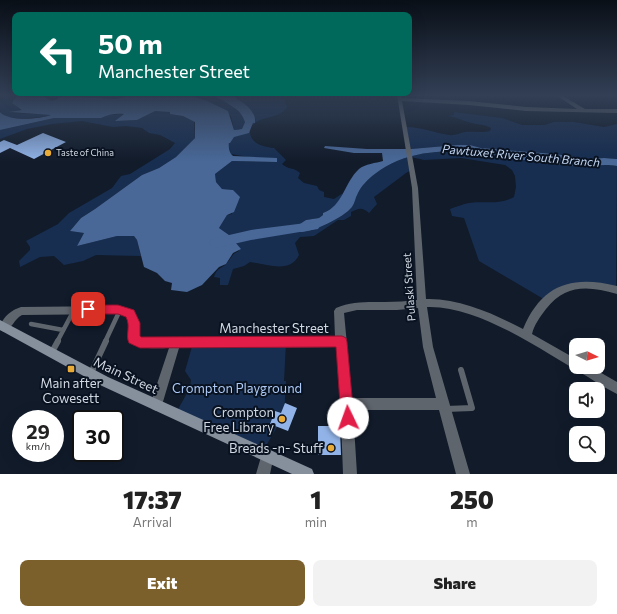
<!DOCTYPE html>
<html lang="en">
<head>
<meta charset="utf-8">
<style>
  :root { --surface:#fff; --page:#f2f2f2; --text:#222; --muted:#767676; --accent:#7c602c }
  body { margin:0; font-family:Commissioner,sans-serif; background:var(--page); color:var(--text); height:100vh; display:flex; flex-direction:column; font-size:15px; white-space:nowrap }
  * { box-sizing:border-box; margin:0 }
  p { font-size:13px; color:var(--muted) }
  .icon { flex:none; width:22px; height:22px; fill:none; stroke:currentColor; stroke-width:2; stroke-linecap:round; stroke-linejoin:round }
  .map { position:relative; height:474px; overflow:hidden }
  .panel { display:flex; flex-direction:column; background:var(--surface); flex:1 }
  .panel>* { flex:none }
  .guide { position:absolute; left:12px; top:12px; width:400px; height:84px; border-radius:8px; box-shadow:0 4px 16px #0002; background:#00695c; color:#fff; overflow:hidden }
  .needle { width:26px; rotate:95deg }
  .tools { position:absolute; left:569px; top:338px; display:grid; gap:8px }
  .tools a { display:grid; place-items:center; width:36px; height:36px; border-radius:8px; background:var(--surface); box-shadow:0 4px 16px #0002; font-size:20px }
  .speed { position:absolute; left:12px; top:410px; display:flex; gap:8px; font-size:20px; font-weight:700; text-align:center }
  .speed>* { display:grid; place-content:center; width:52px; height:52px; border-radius:50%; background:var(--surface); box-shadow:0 4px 16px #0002; line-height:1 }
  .speed small { font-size:10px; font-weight:400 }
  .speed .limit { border:2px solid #111; border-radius:6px; background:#fff; color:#111 }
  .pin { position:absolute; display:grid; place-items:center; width:34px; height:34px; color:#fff; margin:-17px; border-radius:8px; box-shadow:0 2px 6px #0006 }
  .me { position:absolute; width:44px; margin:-22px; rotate:357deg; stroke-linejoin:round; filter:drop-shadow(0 0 3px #0008) }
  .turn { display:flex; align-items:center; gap:14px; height:84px; padding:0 20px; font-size:18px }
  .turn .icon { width:52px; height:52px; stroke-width:2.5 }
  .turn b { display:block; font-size:28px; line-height:34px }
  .eta { display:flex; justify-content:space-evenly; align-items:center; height:68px; text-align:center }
  .eta b { font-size:24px; font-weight:800; line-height:28px }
  .button { display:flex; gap:8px; margin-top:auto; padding:8px 20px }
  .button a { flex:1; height:46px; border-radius:8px; background:var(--accent); color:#fff; font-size:16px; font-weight:800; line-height:46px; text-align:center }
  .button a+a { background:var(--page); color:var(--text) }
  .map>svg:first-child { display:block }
</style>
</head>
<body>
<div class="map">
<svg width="617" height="474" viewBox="0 0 617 474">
  <rect width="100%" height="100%" fill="#111b2a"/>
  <!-- green -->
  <path fill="#172e51" d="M2 95H17L15 96 17 106 22 110 10 112 13 113 53 115C44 117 6 122 1 113 0 112 0 108 0 107 0 102 0 99 2 95Z
    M44 95H146L128 96 116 99 66 96 53 101 44 97Z
    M189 95C196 95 204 94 211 95 227 97 240 112 251 123H255L253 125H244L242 130H234L231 116 199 98Z
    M232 95H376V100L350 98 317 99 290 95 284 97 287 107C281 118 264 116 255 123L256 120 242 102Z
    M155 111 170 112V114L183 116 194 121 195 138 176 157 159 168 142 175 95 209 81 218 70 231 84 233 77 246 117 236H134L137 240 141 256 96 255 83 261 64 265 54 256 40 257 20 267 19 261 30 250V247L26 241 58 224 69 213 112 188 121 176 130 174 170 149 175 143 160 135 149 133 142 128 126 126 113 127 82 121 52 124 27 129 0 139V130L54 118 124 114 116 121 137 120Z
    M454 112 502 118 522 125H544L554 122H574L604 127 617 124V159L604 158 588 159 555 154 481 148 470 145H457L411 149 406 127C421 127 435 133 449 135 455 136 459 133 465 132 473 131 482 133 490 131L491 128C484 124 479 125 472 123 463 121 457 117 447 116L454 115Z
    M248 130 250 131C250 144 264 147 274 148L286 160 282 164C288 170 294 167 300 173L298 178 304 183 317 186 319 190 324 192V197L334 199 343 193C339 203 333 209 323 213V215L319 218 306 220 298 226V232C312 233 343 218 352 207 355 203 355 197 358 193 365 179 383 167 397 161 446 141 497 158 547 163 559 164 572 166 584 166 596 166 604 164 617 166L616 287H569L547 301 479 261 464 218 452 216 450 209C456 207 463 204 469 203 484 201 500 205 514 197L516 187 515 176 512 170 505 165 461 158 424 160 411 157 413 169 406 173 374 197 377 204 369 213C362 207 359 208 351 212V216L344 220H338L314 236 300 237 295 243 299 255C290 274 267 264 250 262L244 266 233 269 228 285H220V278L214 277C217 267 222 269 227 263 232 257 232 254 239 251L229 235 219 228 227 215 232 214 233 190 222 189 216 182 215 174 232 161 277 162 231 154 228 145 230 138Z
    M286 342 284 381H286L284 415 263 451 177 411 190 388 191 380 185 371 193 343Z"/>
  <!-- water -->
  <path fill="#496897" d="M17 95H44V97L52 101 58 99V97L66 96 116 99 128 96 146 95H189L207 101 228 111 234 130 248 129 230 138C228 144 228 152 233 156L277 158V162L232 161 215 174 216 182 222 189 233 190 240 197 234 212 227 215 219 228 229 235 241 249 233 253 226 264 219 267 202 285 187 292 171 290 172 283 165 281 157 273 144 267 137 240 134 236H117L77 246 84 233 70 231 81 218 95 209 142 175 159 168 176 157 195 138V122L183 116 170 114V112L155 111 137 120 115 121 124 114C117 113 108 114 101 118H54L0 130V112C9 122 40 119 51 115L9 112 22 110 12 103Z
    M211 95H232L236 97 237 99C245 103 257 113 255 123L245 122C241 108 225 100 211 95Z
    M457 145H470L481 148 555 154 588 159 604 158 617 159V166C604 164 596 166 584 166 572 166 559 164 547 163 497 158 446 141 397 161 383 167 365 179 358 193 355 198 355 203 352 207 343 218 312 233 298 232L297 226 306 220 319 218 323 215V213C343 206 344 183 359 169 365 164 376 163 383 161L382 153H354L324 148 325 146 367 149H411Z"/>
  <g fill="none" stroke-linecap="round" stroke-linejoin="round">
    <!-- river -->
    <path fill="#496897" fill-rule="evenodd" d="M215 95C232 94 245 107 254 120L249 133 234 137 230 143H224L222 141 228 133 242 129 246 120 239 111Z
      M314 222 318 223 320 226 318 229 251 240 216 248 211 246 209 243 211 240 216 238 251 230Z"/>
  </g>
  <!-- building -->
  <path fill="#91b3e7" d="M43 133 66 142 34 159 10 148 0 153V142L4 140 17 145Z
    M285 403 297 408 288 431 270 424 275 411 281 413Z
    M318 426H334L335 430H340L341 455H318Z"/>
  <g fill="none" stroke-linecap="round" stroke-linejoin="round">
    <!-- lane-far1 -->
    <path stroke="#5f656d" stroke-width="4.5" d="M31 324 63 330
      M57 342 74 310
      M105 342 120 310"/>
    <!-- lane -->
    <path stroke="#5f656d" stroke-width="6" d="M52 352 58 341
      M91 373 106 341
      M446 409 472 408 461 370"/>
    <!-- street -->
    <path fill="#5f656d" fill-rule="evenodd" d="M397 95H401L402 98 469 101 526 107 577 109 556 95H561L585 109H617V113L526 111 469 105 402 101 418 188 426 299C460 298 494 314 523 329 542 284 572 275 617 286V294C588 286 566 284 546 309 540 317 534 325 532 334L576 359V367H591L617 382V394C607 389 597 383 588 377 543 352 480 305 427 307L433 347 470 474H456L439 410H353L357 474H343L340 393 336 347 179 348 162 405 160 409 156 411 152 409 150 405 169 348C160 348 129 351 128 338 127 329 132 326 127 316L118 314 22 315C14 319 12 329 4 332L0 330C0 319 11 310 21 307L118 306 133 310 140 323 138 337 141 338 335 337 334 311 336 308C352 301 368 302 385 302 396 302 407 301 417 300L412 188ZM418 308 423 347 436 398H352L344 313 357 310H397Z
      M268 449 273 450 274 455 270 474H256L263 450Z"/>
    <!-- secondary -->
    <path fill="#868f9c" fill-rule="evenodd" d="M0 320 108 377 312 469 314 474H292L100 385 0 330Z"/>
  </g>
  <!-- sky -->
  <linearGradient id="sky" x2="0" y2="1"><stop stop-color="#090f17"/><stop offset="0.59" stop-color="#323f55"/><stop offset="1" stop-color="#323f55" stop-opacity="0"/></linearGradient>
  <rect width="617" height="161" fill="url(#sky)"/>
  <!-- route -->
  <path fill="#e11d48" stroke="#92132f" d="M88 305H118L134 310 140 323V336L141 337 342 336 346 338 347 342 354 418 352 423 348 425 343 423 341 418 336 347 140 348 129 343C125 335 131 327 126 317L118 314H88L85 313 83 309 85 306Z"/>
  <!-- markers -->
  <g fill="#e9ab38" stroke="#091220" stroke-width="1.5">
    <circle cx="48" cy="153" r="4"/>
    <rect x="67" y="365" width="8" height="8" rx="2"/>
    <circle cx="282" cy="419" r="4"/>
    <circle cx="331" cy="448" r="4"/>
  </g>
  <g text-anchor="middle" stroke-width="4" stroke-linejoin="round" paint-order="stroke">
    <!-- far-poi labels -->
    <g font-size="9" fill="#d2d9e3" stroke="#091220" text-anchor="start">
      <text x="56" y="156">Taste of China</text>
    </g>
    <!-- street labels -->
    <g font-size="11" fill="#d2d9e3" stroke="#091220">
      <text transform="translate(409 287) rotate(-94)" y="4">Pulaski Street</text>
    </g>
    <!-- water labels -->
    <g font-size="12" font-style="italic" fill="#c2d5f2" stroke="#091220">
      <text transform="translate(521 156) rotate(5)" y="4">Pawtuxet River South Branch</text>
    </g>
    <!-- near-street labels -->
    <g font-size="13" fill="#d2d9e3" stroke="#091220">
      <text x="274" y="333">Manchester Street</text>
      <text transform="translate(126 375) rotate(25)" y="5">Main Street</text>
    </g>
    <!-- near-poi labels -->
    <g font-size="13" fill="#d2d9e3" stroke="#091220" text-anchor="end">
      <text x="71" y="388" text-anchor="middle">Main after<tspan x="71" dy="15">Cowesett</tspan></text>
      <text x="274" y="417">Crompton<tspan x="274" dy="15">Free Library</tspan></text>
      <text x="323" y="453">Breads -n- Stuff</text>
    </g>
    <!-- near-park labels -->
    <g font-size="13" fill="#aecaf6" stroke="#091220">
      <text x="237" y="393">Crompton Playground</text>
    </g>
  </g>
</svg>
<div class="tools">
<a><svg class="needle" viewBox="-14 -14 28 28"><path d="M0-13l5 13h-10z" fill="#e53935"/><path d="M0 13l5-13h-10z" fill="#767676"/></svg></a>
<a><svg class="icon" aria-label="sound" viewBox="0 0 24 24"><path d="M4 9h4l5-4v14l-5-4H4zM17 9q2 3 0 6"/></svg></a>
<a><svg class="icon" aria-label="search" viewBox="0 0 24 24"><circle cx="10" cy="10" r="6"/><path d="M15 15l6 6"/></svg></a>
</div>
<div class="speed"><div>29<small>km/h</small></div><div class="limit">30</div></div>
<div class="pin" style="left:88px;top:309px;background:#d93025"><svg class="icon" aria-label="arrive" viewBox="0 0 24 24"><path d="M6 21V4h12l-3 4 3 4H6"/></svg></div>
<svg class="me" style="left:348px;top:418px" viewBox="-20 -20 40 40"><circle r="19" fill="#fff"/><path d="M0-13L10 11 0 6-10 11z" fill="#e11d48"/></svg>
<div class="guide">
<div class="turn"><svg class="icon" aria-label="left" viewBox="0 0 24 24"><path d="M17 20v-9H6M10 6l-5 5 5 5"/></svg><div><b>50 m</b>Manchester Street</div></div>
</div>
</div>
<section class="panel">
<div class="eta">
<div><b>17:37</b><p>Arrival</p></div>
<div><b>1</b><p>min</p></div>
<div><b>250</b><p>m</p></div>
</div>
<div class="button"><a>Exit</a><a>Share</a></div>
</section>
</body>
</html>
